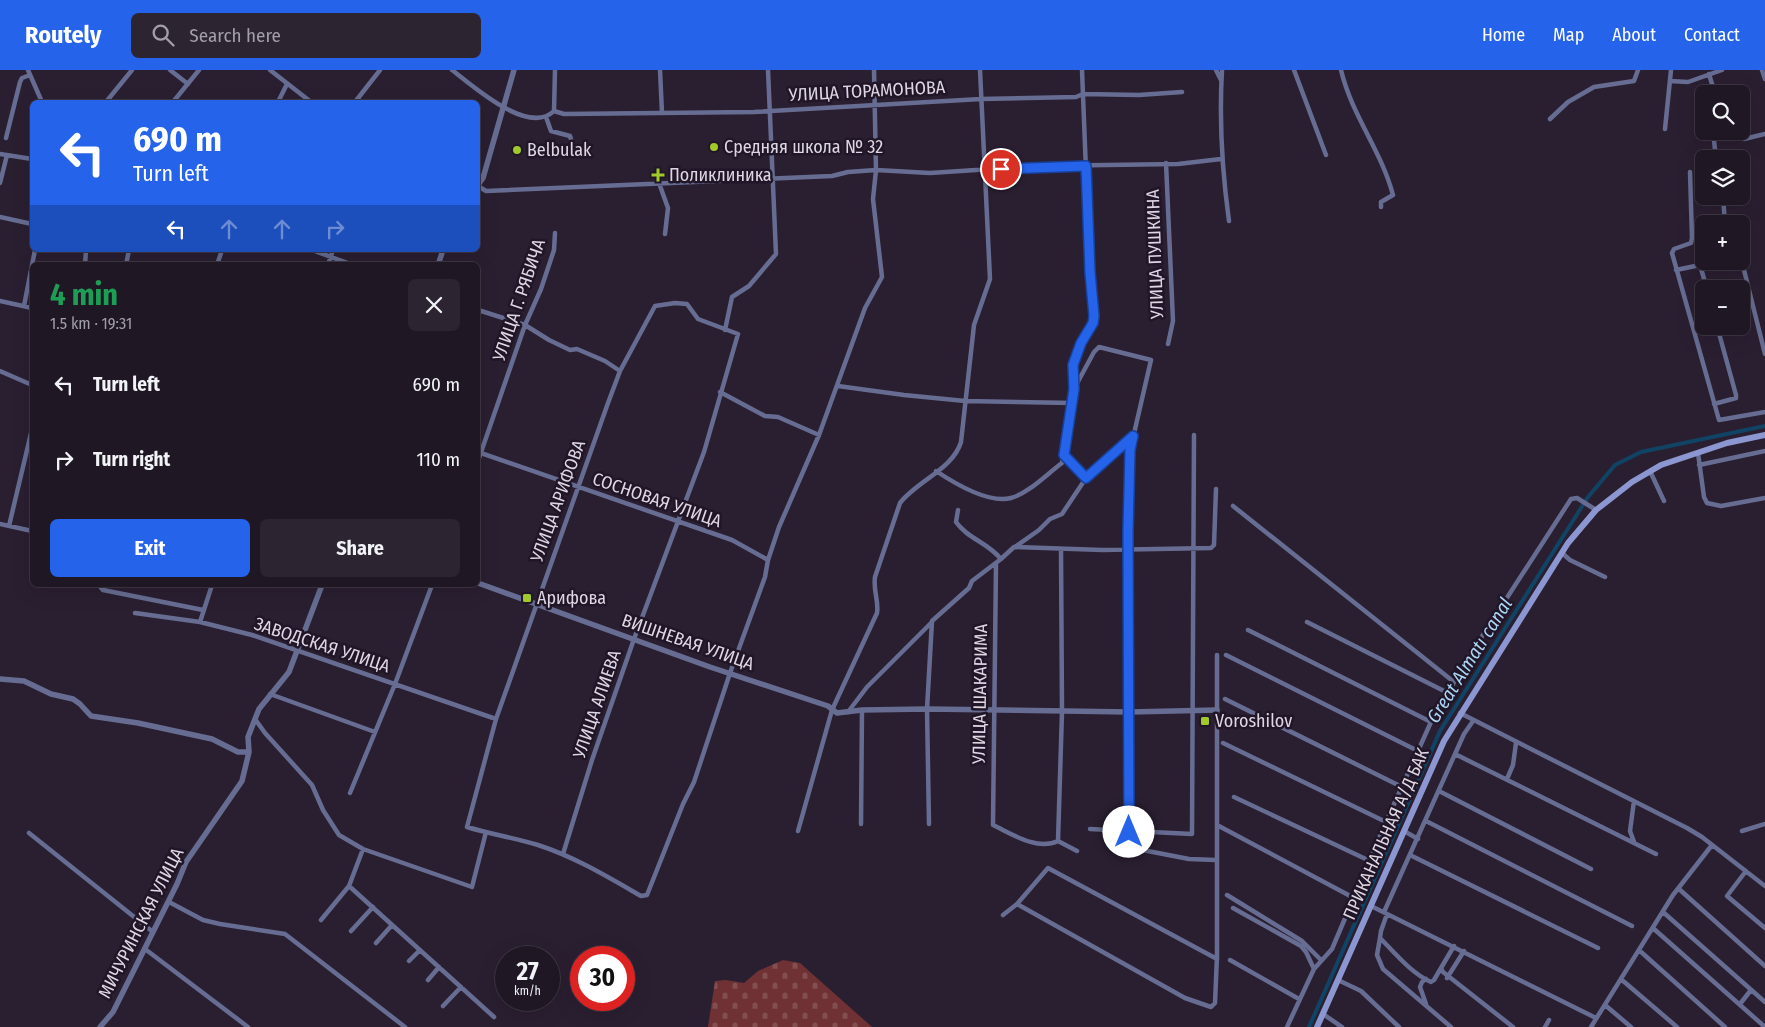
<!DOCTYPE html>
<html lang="en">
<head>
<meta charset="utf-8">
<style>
  :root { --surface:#201725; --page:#2d2432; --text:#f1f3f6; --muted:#a29fa7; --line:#3d3642; --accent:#2563eb }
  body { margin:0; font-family:"Fira Sans Condensed",sans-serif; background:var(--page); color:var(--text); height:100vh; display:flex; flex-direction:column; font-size:19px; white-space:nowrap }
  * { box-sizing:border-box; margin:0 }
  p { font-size:16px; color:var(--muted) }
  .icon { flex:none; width:28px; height:28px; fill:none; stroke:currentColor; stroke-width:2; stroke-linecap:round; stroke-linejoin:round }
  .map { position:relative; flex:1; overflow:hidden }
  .drawer { position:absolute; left:30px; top:192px; width:450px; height:325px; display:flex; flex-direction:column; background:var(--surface); border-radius:8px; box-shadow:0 5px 20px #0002,0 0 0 1px var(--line) }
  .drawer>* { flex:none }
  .hud { position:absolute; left:30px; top:30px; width:450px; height:152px; border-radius:8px; box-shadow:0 5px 20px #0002,0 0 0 1px var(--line); background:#2563eb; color:#fff; overflow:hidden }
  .tools { position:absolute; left:1695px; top:15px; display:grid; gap:10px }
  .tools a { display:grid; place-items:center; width:55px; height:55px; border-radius:8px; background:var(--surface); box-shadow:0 5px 20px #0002,0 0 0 1px var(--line); font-size:25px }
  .speed { position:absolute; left:495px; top:876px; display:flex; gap:10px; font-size:25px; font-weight:700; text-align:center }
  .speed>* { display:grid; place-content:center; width:65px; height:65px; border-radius:50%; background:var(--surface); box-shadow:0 5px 20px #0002,0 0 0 1px var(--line); line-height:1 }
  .speed small { font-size:12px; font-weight:400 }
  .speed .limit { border:8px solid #d22; background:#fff; color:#111 }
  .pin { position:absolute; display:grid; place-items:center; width:42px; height:42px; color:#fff; margin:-21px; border:2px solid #fff; border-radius:50%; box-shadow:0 1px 5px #0007 }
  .me { position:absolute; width:55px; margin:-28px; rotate:0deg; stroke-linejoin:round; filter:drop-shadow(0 0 4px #0008) }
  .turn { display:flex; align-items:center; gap:18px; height:105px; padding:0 20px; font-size:22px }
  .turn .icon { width:65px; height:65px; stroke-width:2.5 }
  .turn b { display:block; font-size:35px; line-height:42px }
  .lanes { display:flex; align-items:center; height:48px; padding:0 20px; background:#0003; justify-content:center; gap:25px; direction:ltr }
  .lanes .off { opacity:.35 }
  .round { display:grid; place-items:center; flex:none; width:52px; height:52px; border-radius:8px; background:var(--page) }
  .overview { display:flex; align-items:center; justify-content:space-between; height:85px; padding:0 20px }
  h1 { font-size:30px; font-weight:700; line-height:38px; color:#1e9e55 }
  .primary-button { display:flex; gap:10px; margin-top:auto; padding:10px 20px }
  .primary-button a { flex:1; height:58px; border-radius:8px; background:var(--accent); color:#fff; font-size:20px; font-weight:700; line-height:58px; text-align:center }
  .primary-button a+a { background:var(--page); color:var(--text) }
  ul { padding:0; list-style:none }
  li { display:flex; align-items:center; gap:15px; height:75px; padding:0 20px }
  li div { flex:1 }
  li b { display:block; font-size:19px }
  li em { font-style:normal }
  header { display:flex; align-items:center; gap:30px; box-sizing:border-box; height:70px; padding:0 25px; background:var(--accent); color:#fff }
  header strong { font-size:24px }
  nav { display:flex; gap:28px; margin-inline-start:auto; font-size:18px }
  .search { width:350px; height:45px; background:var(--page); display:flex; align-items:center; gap:12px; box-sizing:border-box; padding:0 18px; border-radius:8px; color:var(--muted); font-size:19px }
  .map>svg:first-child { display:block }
</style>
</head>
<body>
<header>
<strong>Routely</strong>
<div class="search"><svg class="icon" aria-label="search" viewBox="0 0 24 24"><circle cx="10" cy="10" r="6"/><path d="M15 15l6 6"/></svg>Search here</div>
<nav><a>Home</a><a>Map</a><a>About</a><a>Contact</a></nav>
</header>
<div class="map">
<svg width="1765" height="957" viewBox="0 0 1765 957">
  <defs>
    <pattern id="cemetery-stones" width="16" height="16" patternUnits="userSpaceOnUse" patternTransform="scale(1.25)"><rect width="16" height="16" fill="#6f3133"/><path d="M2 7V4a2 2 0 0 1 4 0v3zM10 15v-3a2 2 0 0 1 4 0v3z" fill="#834e50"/></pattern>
  </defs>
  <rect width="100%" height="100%" fill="#2a1f31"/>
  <!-- cemetery -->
  <path fill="url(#cemetery-stones)" d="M783 890 800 893 872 957H708L715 911 726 910 744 913 758 901Z"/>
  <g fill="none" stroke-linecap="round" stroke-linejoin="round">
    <!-- canal -->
    <path stroke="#104364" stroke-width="4" d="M1309 957 1440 661 1588 427 1615 395 1641 382 1765 356"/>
    <!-- minor -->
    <path stroke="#676d92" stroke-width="4.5" d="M28 0 42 32
      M170 0 188 14
      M270 0 311 32
      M452 0C473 16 528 66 554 41L555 0
      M660 0 662 43
      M1216 0 1221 10
      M1222 0C1219 51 1222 100 1229 151
      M1294 0 1326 85
      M1341 0C1352 46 1381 80 1393 125L1381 132V137
      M1762 0 1765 9
      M1709 4 1715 24
      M1670 11 1688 12 1722 0
      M106 32 132 0
      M173 32 199 0
      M278 32 287 14
      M355 32 380 0
      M554 41 564 44 754 42 981 29 1076 27 1083 24 1139 25 1182 22
      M546 47 551 61 570 66 573 76
      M1550 49 1568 32 1594 17 1634 11 1638 0
      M1665 59 1671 0
      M1713 61 1716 89
      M6 68 20 12 22 8 30 5
      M1744 69 1765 64
      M0 84 32 89
      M1166 93 1173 251 1168 274
      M1690 102 1692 168 1691 173 1674 179 1672 183 1719 350 1765 342
      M0 113 7 85
      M659 113 668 138 665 164
      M478 116 486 121 832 106 848 102 876 100 930 103 1035 96 1178 94 1221 89
      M1723 126 1725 154
      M0 147 32 154
      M312 180 353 195
      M1742 192 1765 284
      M85 195 86 180
      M126 195 129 180
      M217 195 222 180
      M328 195 333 180
      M1676 200 1700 195 1707 219
      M0 231 32 238
      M24 236 35 180
      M478 240 525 255 549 270 570 280 577 279 605 291 620 301
      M725 260 732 227 749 216 776 184 768 0
      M0 301 32 315
      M838 316 904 325 965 331 1073 333
      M1074 319 1094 282 1099 277 1151 290 1130 381 1127 777 1189 789 1216 790
      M720 322 765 346 778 347 819 365
      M1714 334 1736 328V325L1717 256
      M478 382 732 470 768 490
      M1698 383 1704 427 1707 433 1721 436 1765 428
      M1064 385 1086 408
      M478 391 525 255 541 219 554 180 555 163
      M1699 395 1765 381
      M936 401C954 413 988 434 1011 428 1029 423 1047 404 1062 393L1074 319 1073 295 1081 273 1093 253 1094 246 1090 202 1082 0
      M1650 401 1664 431
      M1233 436 1454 612
      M0 454 32 461
      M9 456 32 359
      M1015 477 1039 460 1050 449 1062 444 1086 408 1132 367
      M1562 483 1570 490 1605 507
      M1001 489 1014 477 1102 480 1211 478 1214 475 1216 419
      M996 494 993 755C1012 764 1037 781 1058 771L1062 642 1061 480
      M99 515 103 520 203 540
      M135 543 200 552 252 565 496 649
      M200 552 212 515
      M1307 552 1448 623
      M1248 560 1431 652
      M1226 585 1418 681
      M270 624 375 662
      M1225 629 1402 717
      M848 642 867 617 932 552
      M1460 643 1687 758 1702 767 1765 816
      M255 649 265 663 312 715 323 740 339 765 363 779 472 817 486 762
      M1223 673 1386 752
      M1455 684 1656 784
      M1507 709 1513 695 1516 673
      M1439 721 1591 799
      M350 723 395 614 432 515
      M1234 727 1370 791
      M1426 751 1632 856
      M861 754 862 640
      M929 754 927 639 932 551 969 518 972 511 1001 489C987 472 968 469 956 452L958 440
      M1217 755 1354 828
      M1090 759 1192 764 1194 365
      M798 761 832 640 877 543C879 531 873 521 875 507L900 433C917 411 953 399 961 372L974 255 990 209 980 0
      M1404 761 1418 769
      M1742 761 1765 754
      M29 763 153 862
      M1058 771 1077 781
      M1634 772 1630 761 1634 731
      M363 779 349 816 494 947
      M563 784 592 690 634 569 704 382 738 264 698 249 687 234 675 233 655 236 620 301 608 333 496 649 467 757C490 764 515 768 538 775 575 787 608 807 641 826L647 825 683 734 694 712 730 603 765 507 768 490 779 457 819 365 865 238 882 207 873 129 876 100 874 0
      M1410 785 1598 878
      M1746 801 1727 826 1765 858
      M1679 819 1765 896
      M1227 825 1302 871 1321 890
      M169 832 203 850 220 854 285 864 405 957
      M1017 834 1185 928 1211 937 1215 933 1217 886V585
      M1371 836 1596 948
      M1233 838 1301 876 1306 882 1314 899
      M1384 842 1464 664 1473 651
      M1663 842 1765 932
      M1387 844 1381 861 1380 868C1395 883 1411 903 1431 912L1434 910 1441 898
      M1003 845 1017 834 1048 798 1217 889
      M321 850 349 816
      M1654 859 1765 957
      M351 861 373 837
      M1380 868 1377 885 1383 899 1451 957
      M376 873 392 855
      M1454 876 1441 898 1443 902 1513 957
      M145 879 248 957
      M1640 881 1725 957
      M1230 890 1299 929
      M409 891 420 880
      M1447 908 1464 881
      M1426 909 1422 912 1420 917 1426 934
      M428 910 439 897
      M1338 910 1361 921 1399 957
      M1622 910 1677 957
      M1740 934 1751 920
      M1605 935 1631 957
      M443 936 461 917
      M1323 944 1342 957
      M1287 957 1314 899 1332 879 1386 752 1431 652 1468 588 1571 429 1577 428 1596 440
      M1545 957 1549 950
      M1591 957 1673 825 1712 775"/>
    <!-- tertiary -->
    <path stroke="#676d92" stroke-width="5.5" d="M478 115 483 108 514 0
      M438 195 443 180
      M478 513 710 597 828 636 837 643 862 640 927 639 1130 642 1217 640
      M0 609 24 611 51 624 73 629 80 634 91 646 138 653 212 669 238 682H249
      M100 957 113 942 177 814 186 792 242 711 249 682 248 667 255 649 259 639 289 602 322 515"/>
    <!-- secondary -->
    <path stroke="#8c96d1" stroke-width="6" d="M1317 957 1444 671 1568 473 1596 440 1632 412 1661 395 1727 373 1765 365"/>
  </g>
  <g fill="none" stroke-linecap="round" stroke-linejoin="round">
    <!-- route casing -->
    <g stroke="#184099" stroke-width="12">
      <path id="route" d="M1001 99 1086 96 1090 202 1094 246 1093 253 1081 273 1073 295 1074 319 1064 385 1086 408 1133 366 1130 380 1128 462 1129 762"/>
    </g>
    <!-- route -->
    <use href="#route" stroke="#2563eb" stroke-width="9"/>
  </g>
  <!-- markers -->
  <g fill="#a1c929" stroke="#201627" stroke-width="2">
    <circle cx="714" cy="77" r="5"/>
    <circle cx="517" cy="80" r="5"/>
    <path d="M655.5 97.5h5v5h5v5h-5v5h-5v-5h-5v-5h5z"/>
    <rect x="522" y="523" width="10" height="10" rx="2.5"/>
    <rect x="1200" y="646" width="10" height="10" rx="2.5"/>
  </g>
  <g text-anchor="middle" stroke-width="5" stroke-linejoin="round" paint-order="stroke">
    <!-- street labels -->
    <g font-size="18" fill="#ded7e3" stroke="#201627">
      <text transform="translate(867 21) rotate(-3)" y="6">УЛИЦА ТОРАМОНОВА</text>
      <text transform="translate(1155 184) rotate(-92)" y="6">УЛИЦА ПУШКИНА</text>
      <text transform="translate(519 230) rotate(-71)" y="6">УЛИЦА Г. РЯБИЧА</text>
      <text transform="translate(657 430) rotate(19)" y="6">СОСНОВАЯ УЛИЦА</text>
      <text transform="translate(558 431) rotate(-70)" y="6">УЛИЦА АРИФОВА</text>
      <text transform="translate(688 572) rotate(19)" y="6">ВИШНЕВАЯ УЛИЦА</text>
      <text transform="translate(322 575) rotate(18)" y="6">ЗАВОДСКАЯ УЛИЦА</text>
      <text transform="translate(980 624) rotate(-89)" y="6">УЛИЦА ШАКАРИМА</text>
      <text transform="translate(597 634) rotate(-71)" y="6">УЛИЦА АЛИЕВА</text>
      <text transform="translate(1386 764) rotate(-66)" y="6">ПРИКАНАЛЬНАЯ А/Д БАК</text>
      <text transform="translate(141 853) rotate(-63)" y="6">МИЧУРИНСКАЯ УЛИЦА</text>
    </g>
    <!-- poi labels -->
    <g font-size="18" fill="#ded7e3" stroke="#201627" text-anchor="start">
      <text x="724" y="83">Средняя школа № 32</text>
      <text x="527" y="86">Belbulak</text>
      <text x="669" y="111">Поликлиника</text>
      <text x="537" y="534">Арифова</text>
      <text x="1215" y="657">Voroshilov</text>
    </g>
    <!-- water labels -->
    <g font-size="19" font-style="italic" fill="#acd5f6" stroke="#201627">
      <text transform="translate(1469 590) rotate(-58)" y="7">Great Almatı canal</text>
    </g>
  </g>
</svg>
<div class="tools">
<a><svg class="icon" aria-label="search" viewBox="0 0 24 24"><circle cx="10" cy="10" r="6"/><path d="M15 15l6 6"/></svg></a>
<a><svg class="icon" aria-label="layers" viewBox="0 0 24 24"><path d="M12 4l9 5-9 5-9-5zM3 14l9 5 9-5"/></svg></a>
<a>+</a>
<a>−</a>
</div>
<div class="speed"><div>27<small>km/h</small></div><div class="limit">30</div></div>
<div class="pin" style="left:1001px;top:99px;background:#d93025"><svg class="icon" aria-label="arrive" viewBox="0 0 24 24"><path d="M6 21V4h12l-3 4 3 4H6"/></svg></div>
<svg class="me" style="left:1129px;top:762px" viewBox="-20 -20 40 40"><circle r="19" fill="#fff"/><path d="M0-13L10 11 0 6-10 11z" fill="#2563eb"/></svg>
<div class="hud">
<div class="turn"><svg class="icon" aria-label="left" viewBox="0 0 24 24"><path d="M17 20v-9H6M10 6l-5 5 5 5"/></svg><div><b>690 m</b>Turn left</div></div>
<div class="lanes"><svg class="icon" aria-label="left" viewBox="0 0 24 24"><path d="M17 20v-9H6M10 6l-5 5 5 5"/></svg><svg class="icon off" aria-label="ahead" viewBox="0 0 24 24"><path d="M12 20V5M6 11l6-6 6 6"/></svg><svg class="icon off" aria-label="ahead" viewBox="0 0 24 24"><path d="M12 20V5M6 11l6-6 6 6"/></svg><svg class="icon off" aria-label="right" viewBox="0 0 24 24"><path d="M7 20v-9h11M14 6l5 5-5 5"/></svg></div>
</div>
<section class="drawer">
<div class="overview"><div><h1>4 min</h1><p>1.5 km · 19:31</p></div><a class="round"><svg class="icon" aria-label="close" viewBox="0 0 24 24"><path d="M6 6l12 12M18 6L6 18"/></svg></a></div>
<ul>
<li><svg class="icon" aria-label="left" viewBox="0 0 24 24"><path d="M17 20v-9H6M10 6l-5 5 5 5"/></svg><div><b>Turn left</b></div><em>690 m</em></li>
<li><svg class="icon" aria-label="right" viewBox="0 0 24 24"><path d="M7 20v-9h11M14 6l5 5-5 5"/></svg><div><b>Turn right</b></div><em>110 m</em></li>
</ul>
<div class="primary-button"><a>Exit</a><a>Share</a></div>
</section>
</div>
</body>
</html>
